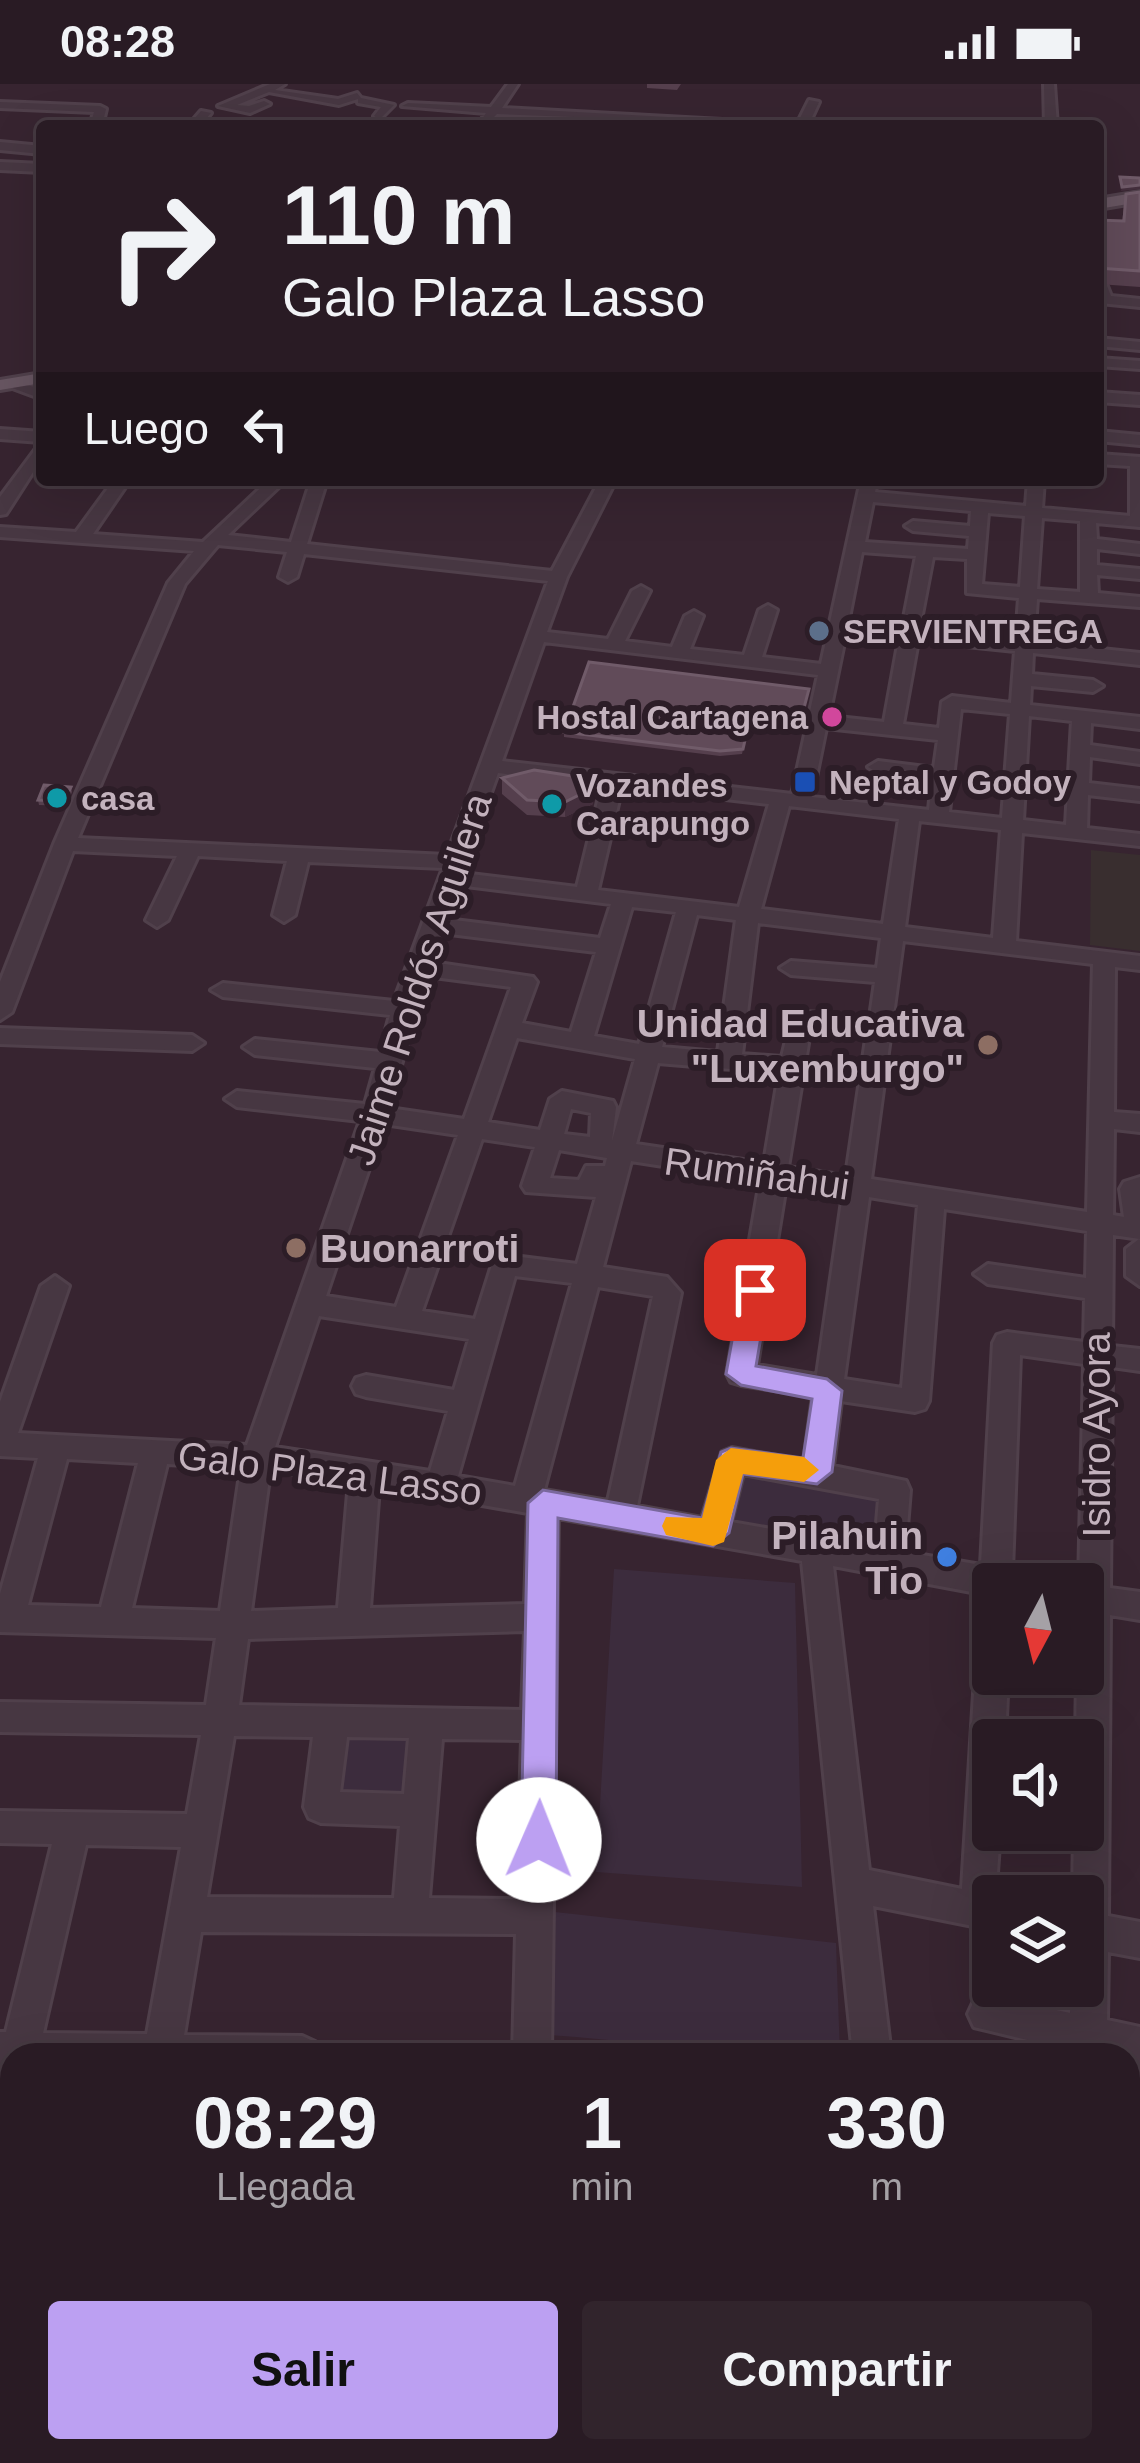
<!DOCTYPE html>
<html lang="es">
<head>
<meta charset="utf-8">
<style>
  :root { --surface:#291b24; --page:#31242c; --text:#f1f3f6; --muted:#a5a1a6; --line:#453941; --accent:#bca0f2 }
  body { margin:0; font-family:Arial,sans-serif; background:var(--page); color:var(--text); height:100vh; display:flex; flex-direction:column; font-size:45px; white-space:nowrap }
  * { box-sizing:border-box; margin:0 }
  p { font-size:39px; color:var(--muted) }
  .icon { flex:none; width:66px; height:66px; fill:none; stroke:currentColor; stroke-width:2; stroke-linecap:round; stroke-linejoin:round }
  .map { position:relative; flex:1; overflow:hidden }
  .details { position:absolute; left:0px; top:1959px; width:1140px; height:420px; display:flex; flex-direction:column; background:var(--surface); border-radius:36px 36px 0 0; box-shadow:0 12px 48px #0002,0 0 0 3px var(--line) }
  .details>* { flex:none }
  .hud { position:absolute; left:36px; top:36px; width:1068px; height:366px; border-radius:12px; box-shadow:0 12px 48px #0002,0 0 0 3px var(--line); background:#291b24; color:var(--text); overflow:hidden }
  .needle { width:78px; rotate:187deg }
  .controls { position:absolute; left:972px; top:1479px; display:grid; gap:24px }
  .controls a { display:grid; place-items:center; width:132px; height:132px; border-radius:12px; background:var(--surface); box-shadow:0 12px 48px #0002,0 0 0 3px var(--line); font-size:60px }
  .pin { position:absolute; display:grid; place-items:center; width:102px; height:102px; color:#fff; margin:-51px; border-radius:24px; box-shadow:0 6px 18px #0006 }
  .me { position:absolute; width:132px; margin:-66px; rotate:1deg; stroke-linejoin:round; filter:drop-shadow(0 0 9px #0008) }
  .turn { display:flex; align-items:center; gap:42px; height:252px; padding:0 48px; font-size:54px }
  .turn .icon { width:156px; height:156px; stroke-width:2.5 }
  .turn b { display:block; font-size:84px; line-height:102px }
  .then { display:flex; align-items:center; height:114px; padding:0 48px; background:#0003; gap:24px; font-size:45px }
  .eta { display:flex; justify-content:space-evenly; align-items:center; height:204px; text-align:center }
  .eta b { font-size:72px; font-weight:700; line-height:84px }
  .primary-button { display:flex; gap:24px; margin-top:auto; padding:24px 48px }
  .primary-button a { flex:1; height:138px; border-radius:12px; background:var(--accent); color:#111; font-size:48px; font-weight:700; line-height:138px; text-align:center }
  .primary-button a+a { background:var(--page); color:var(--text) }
  .status { display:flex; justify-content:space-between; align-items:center; height:84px; padding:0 60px; background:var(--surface); direction:ltr }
  .status svg { height:33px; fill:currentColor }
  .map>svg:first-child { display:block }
</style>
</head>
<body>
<div class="status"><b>08:28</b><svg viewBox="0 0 49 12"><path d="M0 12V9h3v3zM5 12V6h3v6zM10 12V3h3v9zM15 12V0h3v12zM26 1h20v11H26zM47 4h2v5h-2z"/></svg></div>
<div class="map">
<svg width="1140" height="2379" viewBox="0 0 1140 2379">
  <rect width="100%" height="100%" fill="#372430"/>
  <!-- medical -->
  <path fill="#392e2f" d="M1091 766 1140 771V867L1090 861Z"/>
  <!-- green -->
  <path fill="#3c2c3d" d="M733 1379 893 1408 886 1472 720 1444Z
    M614 1485 795 1499 802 1803 596 1788Z
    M340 1644 421 1645 409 1721 337 1719Z
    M555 1828 836 1859 840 1971C742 1971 646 1958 549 1951Z
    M521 2367H910L911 2379H521Z"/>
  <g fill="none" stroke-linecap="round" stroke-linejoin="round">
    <!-- minor casing -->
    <g stroke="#50404b" stroke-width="6">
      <path id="minor" d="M270 0H285L275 6 338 15 357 9 361 14 394 21 380 35 374 32 381 23 358 19V15L339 21 269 8 237 21 249 22 264 17 270 20 250 29 218 22Z
        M508 0H518L502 24 797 40 809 16 819 18 808 42 497 30 486 41 480 38 486 29 402 22 408 19 491 23Z
        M1044 0H1054L1057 42H1045Z
        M0 18 100 22 106 25 102 42H90L94 28 0 24Z
        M201 27 211 29 200 42H188Z
        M0 58 42 62V70L0 66Z
        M0 78 42 80V88L0 86Z
        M1098 202H1107L1111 212 1140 215V223L1100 219Z
        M1098 254 1140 258V266L1098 262Z
        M1098 274 1140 277V285L1098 282Z
        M7 296 42 305V315L7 302Z
        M1098 308 1140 311V321L1098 318Z
        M0 345 42 348V374L6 430 0 431V413L41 358 0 355Z
        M1098 347 1140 351V361L1098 357Z
        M1098 370 1140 373V443L1096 439 1097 455 1140 460V470L1097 465V481L1140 485V495L1097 491 1098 509 1140 513V523L1037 515 1034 558 1140 569V581L1033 569 1032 590 1093 596 1103 602 1093 608 1031 602 1030 621 1140 633V645L1091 639 1090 661 1140 668V680L1090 673 1089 699 1140 705V717L1088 711 1087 744 1140 750V762L1022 749 1016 857 1140 872V886L1115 883 1114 1028 1140 1030V1048L1114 1045 1113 1131 1124 1133 1120 1105 1124 1098 1140 1093V1155L1113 1151 1112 1262 1140 1265V1287L1112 1283 1110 1504 1140 1508V1536L1110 1531 1108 1832 1140 1838V1874L1108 1868 1107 1936 1140 1943V1981L1128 1978V1971H1069V1966L974 1943 968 1930 974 1917 987 1911 1070 1929 1071 1902H1083V1812H1073L1074 1746H1083V1656H1076L1077 1590H1083V1500H1079L1084 1280 1020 1271 1012 1487 1023 1491 1028 1500H993V1512L833 1482 869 1786 962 1805 977 1561 982 1551 993 1547V1590H1008L1005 1656H993V1746H1000L993 1846 873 1822 891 1971H853L802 1477 558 1434 551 1971H513L516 1850 201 1848 184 1951 302 1952 315 1958 321 1971H12V2071L0 2076V1948H6L52 1760 0 1759V1727L187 1730 201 1651 0 1648V1618L206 1621 216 1554 0 1548V1510L38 1374 0 1372V1318L41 1202 55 1192 69 1202 18 1349 247 1361 360 1037 237 1023 225 1015 237 1007 365 1020 375 984 255 971 243 963 255 955 380 968 390 931 223 913 211 906 223 899 394 917 443 784 308 778 295 831 284 838 273 831 287 777 198 772 168 836 157 843 146 836 177 772 73 767 12 928 0 936V898L54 760 168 499 194 467 0 453V443L76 448 114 396H130L93 450 203 458 269 396H286L228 451 291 458 311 396H327L307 460 552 487 600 396H616L567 493 547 548 608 555 632 507 641 502 650 507 625 557 672 563 685 532 694 527 703 532 690 565 744 571 759 526 768 521 777 526 762 573 821 580 861 396H877L875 408 1026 422 1028 396H1044L1042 424 1130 432V382L1098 380ZM873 418 971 427 970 442 913 437 905 442 913 447 969 452 968 465 865 458ZM988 429 1025 432 1020 503 982 500ZM1042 434 1080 437V508L1037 505ZM218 461 287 468 279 493 288 498 297 493 304 470 548 497 447 771 78 754 185 500ZM862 468 916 472 902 544 848 539ZM933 473 967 475V509L1019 514 1016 556 919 546ZM846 549 899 555 884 638 829 632ZM918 557 1015 567 1011 619 952 612 942 618 939 644 903 640ZM544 558 818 591 792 710 502 677ZM961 625 1010 630 1002 734 949 728ZM1029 632 1072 637 1066 741 1023 736ZM826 644 938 656 934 684 878 677 868 683 878 689 932 696 929 726 812 713ZM498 689 602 701 577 803 462 789ZM622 703 769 720 739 823 598 806ZM789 722 899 735 883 840 761 825ZM919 737 1001 746 993 854 905 843ZM458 801 611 820 600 854 446 835ZM632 823 676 828 639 960 594 952ZM697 831 736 836 718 968 662 963ZM758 839 881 854 877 884 791 877 780 884 791 891 875 898 870 933 793 927 782 973 742 970ZM442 849 596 868 571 948 522 939 537 898 533 893 431 878ZM903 857 1093 880 1087 1128 871 1095ZM426 892 511 903 464 1035 389 1024ZM811 941 867 948 846 1092 788 1083ZM517 954 635 975 612 1057 616 1023 613 1017 562 1007 550 1015 540 1046 488 1038ZM658 979 779 989 764 1079 636 1060ZM571 1025 591 1029 590 1053 564 1050ZM384 1040 458 1051 396 1223 326 1212ZM482 1055 535 1063 522 1102 526 1108 596 1113 577 1180 505 1171 492 1181 475 1235 422 1227ZM559 1066 607 1074 605 1082H586L579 1096 550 1094ZM631 1077 760 1097 727 1290 731 1298 741 1301 813 1312 804 1377 732 1364 722 1368 702 1434 637 1422 681 1209 667 1193 603 1183ZM786 1101 843 1110 817 1291 757 1281ZM869 1113 918 1121 902 1304 844 1295ZM944 1125 1087 1147 1086 1194 988 1180 974 1190 988 1200 1085 1214 1084 1258 1007 1248 997 1251 993 1259 981 1481 905 1468 910 1406 906 1397 833 1382 841 1317 915 1328 925 1325 929 1317ZM515 1192 572 1199 515 1402 458 1392ZM598 1203 653 1212 608 1417 544 1406ZM319 1232 469 1255 454 1306 366 1291 356 1294 352 1302 356 1310 366 1313 448 1327 430 1387 275 1363ZM67 1375 138 1379 101 1523 28 1521ZM167 1380 241 1384 220 1527 132 1524ZM270 1387 349 1398 338 1524 251 1527ZM743 1390 879 1415 875 1463 731 1438ZM379 1403 528 1429 525 1520 370 1524ZM525 1547 522 1626 239 1621 248 1555ZM234 1652 313 1653 304 1723 309 1734 321 1739 400 1742 394 1814 207 1813ZM347 1653 409 1654 404 1710 340 1708ZM442 1655 522 1656 517 1815 429 1814ZM86 1761 181 1763 147 1950 43 1949Z
        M0 944 192 951 204 959 192 967 0 960Z
        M1139 1155 1140 1156V1202L1126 1192V1165Z
        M1128 2071 1140 2073V2113L1128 2111Z
        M1128 2350 1140 2352V2379H1094L1090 2367H1128Z
        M81 2367H125L123 2379H79Z
        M248 2367H292L291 2379H247Z
        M341 2367H385L384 2379H340Z
        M506 2367H550V2379H506Z
        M888 2367H932L933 2379H889Z"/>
    </g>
    <!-- major casing -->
    <g stroke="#50404b" stroke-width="6">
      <path id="major" d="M1140 108V118L1098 125V115Z
        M42 289V299L0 306V296Z"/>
    </g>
    <!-- minor -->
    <use href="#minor" fill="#473742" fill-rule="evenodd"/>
    <!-- major -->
    <use href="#major" fill="#675561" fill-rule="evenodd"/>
  </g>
  <!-- wall -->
  <path fill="#553f4d" d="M647 0H681L677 6 647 4Z
    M1140 108V203L1098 200V136L1122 137 1126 110Z
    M809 605 799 645 749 639 742 670 720 672 564 653V648Z
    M502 694 593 704V720L565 733 527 731 502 710Z
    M71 703 72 708 66 722 39 721 38 716Z"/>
  <!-- shaded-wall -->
  <path fill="#442f3d" d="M1140 101V105L1121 107 1122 103Z
    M593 704V720L565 733V718Z"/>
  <!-- building -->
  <path fill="#614b59" stroke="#705b69" stroke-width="3" d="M1120 93 1140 94V101L1122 103Z
    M1140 108V187L1098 184V136L1124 137 1126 110Z
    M589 578 809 605 800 639 750 634 743 665 720 667 564 648Z
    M534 686 579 693 593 704 565 718 527 716 502 694Z
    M44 701 71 703 64 717 38 716Z"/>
  <!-- route -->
  <path fill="#bca0f2" stroke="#7a689d" stroke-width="3" d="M755 1196 769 1206 756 1282 827 1295 842 1307 832 1388 817 1400 743 1390 729 1449 713 1462 558 1434 556 1756 551 1768 539 1773 526 1768 521 1756 528 1419 543 1406 702 1434 721 1368 731 1364 803 1374 812 1315 741 1301 726 1290 741 1206Z"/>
  <!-- slow -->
  <path fill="#f59e0b" d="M731 1364 804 1373 819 1386 804 1398 743 1390 724 1458 713 1462 666 1451 662 1442 666 1433 702 1434 716 1376Z"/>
  <!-- markers -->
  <circle fill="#5c6f8a" stroke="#2c1d27" stroke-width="4.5" cx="819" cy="547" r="12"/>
  <circle fill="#d1479c" stroke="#2c1d27" stroke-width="4.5" cx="832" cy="633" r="12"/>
  <rect fill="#1a4fb4" stroke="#2c1d27" stroke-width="4.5" x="793" y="686" width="24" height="24" rx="6"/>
  <g fill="#0f9aa8" stroke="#2c1d27" stroke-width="4.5">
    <circle cx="57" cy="714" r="12"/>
    <circle cx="552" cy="720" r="12"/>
  </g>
  <g fill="#8d6e63" stroke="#2c1d27" stroke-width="4.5">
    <circle cx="988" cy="961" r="12"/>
    <circle cx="296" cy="1164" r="12"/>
  </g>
  <circle fill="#3f7fe0" stroke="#2c1d27" stroke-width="4.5" cx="947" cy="1473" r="12"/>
  <g text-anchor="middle" stroke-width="12" stroke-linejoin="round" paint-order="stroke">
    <!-- far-poi labels -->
    <g font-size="33" font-weight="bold" fill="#c3b2bd" stroke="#2c1d27" text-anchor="start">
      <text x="843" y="559">SERVIENTREGA</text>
      <text x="808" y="645" text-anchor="end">Hostal Cartagena</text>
      <text x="829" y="710">Neptal y Godoy</text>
      <text x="576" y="713">Vozandes<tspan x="576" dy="38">Carapungo</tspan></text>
      <text x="81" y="726">casa</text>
    </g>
    <!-- street labels -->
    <g font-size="39" fill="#c3b2bd" stroke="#2c1d27">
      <text transform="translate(419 895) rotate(-72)" y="14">Jaime Roldós Aguilera</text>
      <text transform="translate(757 1089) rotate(8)" y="14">Rumiñahui</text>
      <text transform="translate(1096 1351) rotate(-90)" y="14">Isidro Ayora</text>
      <text transform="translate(330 1389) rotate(7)" y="14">Galo Plaza Lasso</text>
    </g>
    <!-- poi labels -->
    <g font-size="39" font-weight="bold" fill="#c3b2bd" stroke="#2c1d27" text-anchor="end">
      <text x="964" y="953">Unidad Educativa<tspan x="964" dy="45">"Luxemburgo"</tspan></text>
      <text x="320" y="1178" text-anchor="start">Buonarroti</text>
      <text x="923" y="1465">Pilahuin<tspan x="923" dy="45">Tio</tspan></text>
    </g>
  </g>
</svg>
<div class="controls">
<a><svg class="needle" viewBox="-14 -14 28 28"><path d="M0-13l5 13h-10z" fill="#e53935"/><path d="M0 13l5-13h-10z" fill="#a5a1a6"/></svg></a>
<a><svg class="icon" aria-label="sound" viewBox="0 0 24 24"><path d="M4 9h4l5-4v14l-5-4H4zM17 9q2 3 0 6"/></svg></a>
<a><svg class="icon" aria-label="layers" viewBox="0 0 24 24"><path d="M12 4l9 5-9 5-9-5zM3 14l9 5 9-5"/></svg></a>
</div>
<div class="pin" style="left:755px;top:1206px;background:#d93025"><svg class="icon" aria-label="arrive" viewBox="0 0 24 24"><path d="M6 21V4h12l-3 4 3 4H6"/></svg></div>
<svg class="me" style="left:539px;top:1756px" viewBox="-20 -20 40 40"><circle r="19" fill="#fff"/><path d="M0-13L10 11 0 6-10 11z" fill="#bca0f2"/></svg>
<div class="hud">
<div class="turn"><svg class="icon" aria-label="right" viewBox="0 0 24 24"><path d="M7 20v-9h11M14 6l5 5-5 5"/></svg><div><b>110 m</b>Galo Plaza Lasso</div></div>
<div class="then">Luego<svg class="icon" aria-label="left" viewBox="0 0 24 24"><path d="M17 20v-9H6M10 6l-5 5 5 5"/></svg></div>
</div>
<section class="details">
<div class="eta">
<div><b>08:29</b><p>Llegada</p></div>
<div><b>1</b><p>min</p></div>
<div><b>330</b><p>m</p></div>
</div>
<div class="primary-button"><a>Salir</a><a>Compartir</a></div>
</section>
</div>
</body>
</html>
